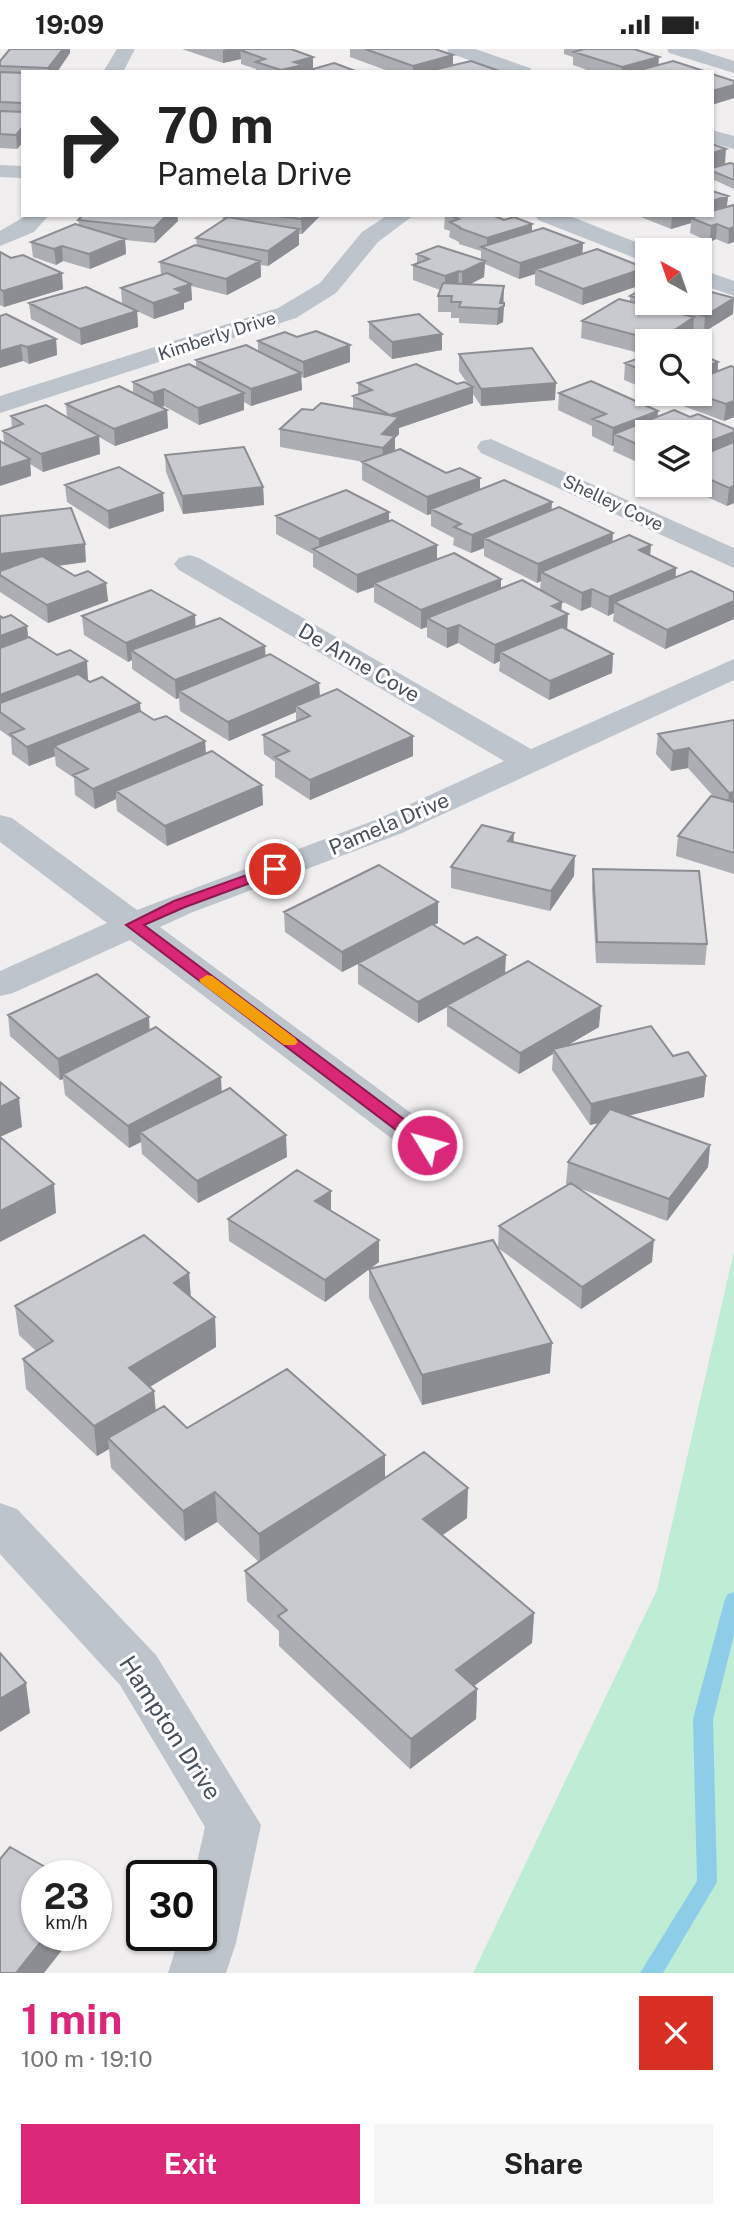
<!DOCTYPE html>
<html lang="en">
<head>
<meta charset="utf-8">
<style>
  :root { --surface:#fff; --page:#f6f6f6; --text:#222; --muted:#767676; --accent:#db2777 }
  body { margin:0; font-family:"Public Sans",sans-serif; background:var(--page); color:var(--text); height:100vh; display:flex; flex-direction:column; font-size:26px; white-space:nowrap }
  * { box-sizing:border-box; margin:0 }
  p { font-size:23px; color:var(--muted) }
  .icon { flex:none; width:38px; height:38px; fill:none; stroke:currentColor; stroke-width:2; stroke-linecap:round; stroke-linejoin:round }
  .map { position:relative; height:1924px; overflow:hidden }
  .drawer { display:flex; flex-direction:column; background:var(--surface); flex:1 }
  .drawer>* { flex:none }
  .banner { position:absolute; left:21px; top:21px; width:693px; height:147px; border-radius:0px; box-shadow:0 2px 5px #0004; background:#fff; color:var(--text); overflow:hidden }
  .needle { width:46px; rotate:320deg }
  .tools { position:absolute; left:635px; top:189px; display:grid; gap:14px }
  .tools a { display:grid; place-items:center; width:77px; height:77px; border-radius:0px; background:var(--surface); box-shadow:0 2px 5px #0004; font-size:35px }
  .speed { position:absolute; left:21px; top:1811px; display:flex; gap:14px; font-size:35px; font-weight:700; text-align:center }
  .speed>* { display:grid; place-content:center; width:91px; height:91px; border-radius:50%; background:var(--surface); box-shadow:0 2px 5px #0004; line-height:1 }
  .speed small { font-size:18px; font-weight:400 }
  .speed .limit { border:4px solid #111; border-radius:10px; background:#fff; color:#111 }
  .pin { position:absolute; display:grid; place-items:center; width:60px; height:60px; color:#fff; margin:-30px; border:4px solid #fff; border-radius:50%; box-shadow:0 2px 7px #0007 }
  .me { position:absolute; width:77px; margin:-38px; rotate:307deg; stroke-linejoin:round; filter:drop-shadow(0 0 5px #0008) }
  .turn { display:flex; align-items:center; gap:24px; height:147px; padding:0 21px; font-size:32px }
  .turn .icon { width:91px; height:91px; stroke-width:2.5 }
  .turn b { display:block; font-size:49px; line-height:60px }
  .round { display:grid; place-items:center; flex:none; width:74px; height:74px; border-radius:0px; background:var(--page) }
  .summary { display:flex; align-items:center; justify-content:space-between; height:119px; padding:0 21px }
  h1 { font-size:42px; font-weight:700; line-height:52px; color:var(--accent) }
  .action { display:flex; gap:14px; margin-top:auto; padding:14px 21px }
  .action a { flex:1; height:80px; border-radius:0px; background:var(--accent); color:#fff; font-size:28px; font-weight:700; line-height:80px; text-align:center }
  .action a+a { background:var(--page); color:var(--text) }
  .status { display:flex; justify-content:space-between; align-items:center; height:49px; padding:0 35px; background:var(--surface); direction:ltr }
  .status svg { height:19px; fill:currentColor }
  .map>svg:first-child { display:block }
</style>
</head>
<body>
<div class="status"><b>19:09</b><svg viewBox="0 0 49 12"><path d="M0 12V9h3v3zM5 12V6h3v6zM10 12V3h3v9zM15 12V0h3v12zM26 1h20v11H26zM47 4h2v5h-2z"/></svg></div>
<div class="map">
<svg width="734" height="1924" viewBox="0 0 734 1924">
  <rect width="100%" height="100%" fill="#f0eeee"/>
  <!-- green -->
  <path fill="#beecd4" d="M734 1202V1924H473L657 1541Z"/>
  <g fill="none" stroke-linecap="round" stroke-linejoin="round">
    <!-- stream -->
    <path fill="#8dcde7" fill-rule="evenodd" d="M734 1543V1586L713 1670 717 1833 663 1924H640L697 1832 693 1670 725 1550 728 1545Z"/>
    <!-- minor -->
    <path fill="#bdc4cc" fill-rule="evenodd" d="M117 0H135L123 23H103Z
      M447 0H475L530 19 533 23H503L449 4Z
      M712 81 734 87V100L712 94Z
      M0 116 23 117V129L0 128Z
      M27 166H49L34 183 0 197V182Z
      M388 166H414L378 193 336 244 296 269 0 364V347L278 259 320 234 362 183Z
      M535 166H567L656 201H648V213L640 211 538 171Z
      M700 220 734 232V247L700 235Z
      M491 390 734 499V519L481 404 477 398 481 392Z
      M189 506 199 509 531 700 734 610V631L402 784 193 863 160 878 442 1087 448 1096 442 1105 427 1109 412 1105 130 891 13 944 0 947V922L107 874 0 793V766L12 769 137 861 378 770 504 712 179 521 174 515 179 509Z
      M0 1454 17 1460 156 1606 261 1776 236 1894 226 1924H168L180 1886H201V1827H194L205 1778 120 1636 0 1505Z"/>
    <!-- tertiary -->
    <path fill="#bdc4cc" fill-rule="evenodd" d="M667 0H696L734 12V24L669 4Z"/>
  </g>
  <!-- wall -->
  <path fill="#acaeb3" d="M182 0H291L313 20 358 23H256V20L241 15V10L223 14Z
    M350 0H435L453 6V16L502 23H391L350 8Z
    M564 0H634L659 16 707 23H593L573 16V8L564 5Z
    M70 4 57 23H23V93L17 100 0 99V12Z
    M734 115V140L712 130V119Z
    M728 147 727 157 733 155 728 195 716 190 710 193 690 184 691 174 671 180 636 166H712Z
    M83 166H177L178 172 155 194 125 191 126 205 90 220 63 212 56 216 33 208 31 193 79 176 78 171Z
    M222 166H321L302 185H299V196L268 217 261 216V228L227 246 191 237 192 251 184 254V260L154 270 122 255 121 239 161 226 160 213 197 196 196 189 223 171Z
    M445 166H492L532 182 583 194 582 205 645 219 644 235 582 256 535 236V225L519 230 485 215 484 228 469 236 504 237 503 273 497 276 459 274V269H451V263H438V247L440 241 413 231V216L417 214V205L481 211V202L459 195V193L449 188 450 182 444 180Z
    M0 203 63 240 4 258 0 256Z
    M648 237V254H700L733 265 704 283 693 280V285L681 292H648V341L624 331 625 314 647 306 581 289 582 272 630 252V247Z
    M29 254 137 262 138 278 81 296 31 270Z
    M0 267 56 290 57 306 29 315 23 312Z
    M369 273 442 301 392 310 369 289Z
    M258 292 350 313 304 329 301 328 302 341 251 357 244 353V361L199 376 164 357 161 358 167 361 168 379 115 397 99 388 100 405 43 423 30 415 31 427 4 394 3 382 12 379 11 367 67 369 66 355 133 344V333L196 319V311L258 302Z
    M459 305 555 351 481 357 473 345V354L399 379V385L395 389V402L446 424 480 429V440L552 461 613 493 651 496 650 507 676 519 675 528 734 543V570L665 600 613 572 614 564 608 567 591 558 581 562 540 541 541 532 537 534 484 507V499L471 504 453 496 454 489 431 477V465L427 466 362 431V413H364L280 398V380L313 361 353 360V347L358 345V334H467L459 322Z
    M718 313V322L734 318V368L724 372 675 354 676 346 667 349 657 345H700Z
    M559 344 658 368H690L734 380V454L727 457 681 436H700V383H648V426L637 422V413L613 402 614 396 612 397 592 387V377L558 361Z
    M165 406 263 438 264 456 183 465 166 423Z
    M65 436 163 444 164 462 109 480 67 453Z
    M389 463V472L437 510 501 530V539L561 562 567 580 613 605 612 624 549 651 499 622 500 612 494 615 458 594 447 599 427 588V578L421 580 374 553V538L357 544 313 518V505L276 485V467Z
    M0 467 86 513 58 517 75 527 106 534 108 552 48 574 0 543Z
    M0 567 90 633 140 654 141 663 154 671 205 692 206 705 262 736 263 756 167 797 117 762 116 750 95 760 75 746 74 729 56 717 55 707 29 717 12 705 11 689 0 681Z
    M82 567 196 577 265 597V607L319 634 320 647 413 687V707L310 751 275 728V713L264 705 263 686 296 672V663L229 692 180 662 179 649 176 650 132 620V611L128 613 84 586Z
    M734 671V825L676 807 678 787 713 747 688 719 671 722 656 705 658 685Z
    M513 793 574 827 550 862 451 839V818Z
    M593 820 707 895 705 916 596 914 592 840Z
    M284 863 438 874 434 876 505 924 599 978 566 997 673 1007 706 1027 704 1048 628 1067 710 1096 708 1118 667 1172 581 1140 652 1213 581 1260 498 1199 499 1177 568 1135H566L568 1113 599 1074 590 1076 552 1021 553 1005 519 1025 447 977V958L418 974 358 935V915L342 923 285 883Z
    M8 966 150 981 222 1043 287 1108 198 1154 142 1105 141 1093 129 1099 65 1046 63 1030 60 1031 10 987Z
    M331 1162 379 1191V1213L369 1220 550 1324 422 1356 369 1249V1220L325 1253 229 1192 228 1170Z
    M189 1224 191 1248 215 1268 216 1298 150 1338 154 1342 156 1362 187 1379 385 1406V1429L467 1469 442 1486 534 1564 532 1594 474 1637 477 1640 476 1670 410 1720 279 1597V1582L247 1552 245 1522 259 1513 217 1473 185 1492 111 1419 109 1400 97 1407 26 1340 23 1310 36 1302 19 1286 15 1257Z"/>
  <!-- shaded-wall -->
  <path fill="#8c8d92" d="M63 0H70V4L57 23H49L48 19Z
    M227 0H278L240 1 241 10 223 14V1Z
    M453 6V20L429 23H413V17Z
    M313 8V21L307 23H281V21L294 13Z
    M659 8 658 21 621 23 622 18Z
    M734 36V49L712 56V42Z
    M23 77V93L17 100 16 86Z
    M726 100 725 115 712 119V104Z
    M728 147 726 162 698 171 691 169V174L671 180 672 166H712V152Z
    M167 166H177L178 172 155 194 154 179Z
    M305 166H321L302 185 301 170Z
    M532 175V190L487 201V189Z
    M717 175 716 190 710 193 711 177Z
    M734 178V193L728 195 729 180Z
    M299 180V196L268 217V202Z
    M125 190 126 205 90 220 89 205Z
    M583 194 582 210 536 220 535 225 519 230 520 214Z
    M62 197 63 212 56 216 54 200Z
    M260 212 261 228 227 246 226 230Z
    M485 212 484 228 462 239V223Z
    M645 219 644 235 582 256 583 240Z
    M459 222 458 238 445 243V227Z
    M62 224 63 240 4 258 3 242Z
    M191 235 192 251 184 254V260L154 270 153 254 175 240Z
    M504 237 503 257H504L503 273 497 276 498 260Z
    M734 249 733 265 704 283 705 267Z
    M137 262 138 278 81 296 80 280Z
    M694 268 693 285 681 292H658Z
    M442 285V301L392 310V293Z
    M56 290 57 306 29 315 27 298Z
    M21 296 23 312 0 319V302Z
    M350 296V313L304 329 303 313Z
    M718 313 717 330 700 336V320Z
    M301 324 302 341 251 357V340Z
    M556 334 555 351 481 357V340Z
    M473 338V354L399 379V385L395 389V404L383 416 382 385 390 366Z
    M164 340V357L154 361 153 344Z
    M244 344V361L199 376 198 359Z
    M667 345H676L667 349Z
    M734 352V368L724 372 726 355Z
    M167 361 168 379 115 397 114 380Z
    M658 362 657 379 614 385V396L612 397 613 379Z
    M734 383V399L700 413V396Z
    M99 387 100 405 43 423 41 405Z
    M30 410 31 427 0 437V419Z
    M480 429V447L431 460V465L427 466V448Z
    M734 437V454L727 457 729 439Z
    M263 438 264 456 183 465 182 447Z
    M163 444 164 462 109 480 108 462Z
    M552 453 551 471 484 489V499L471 504 472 486Z
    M389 463V481L319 503V490Z
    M613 484 612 502 541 523V532L537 534 538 515Z
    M85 495 86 513 0 524V505Z
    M437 496V514L374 534V538L357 544V526Z
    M651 496 649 514 639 501Z
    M676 519 675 537 614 553V564L608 567 609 548Z
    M501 530V549L427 569V578L421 580V561Z
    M106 534 108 552 48 574 47 556Z
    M592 540 591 558 581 562 582 544Z
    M734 552V570L665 600 667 581Z
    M562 553 561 568 568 565 567 584 500 603V612L494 615 495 596 552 557Z
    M195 566 196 585 131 601 132 611 128 613 126 594Z
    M459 576 458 594 447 599V580Z
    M27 577 29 595 0 606V587Z
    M265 597 266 616 179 642V649L176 650 175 631Z
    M613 605 612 624 549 651 550 632Z
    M87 612 88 631 3 665 0 663V646Z
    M319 634 320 653 296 657V663L229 692 228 673Z
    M140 654 141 673 54 697 55 707 29 717 27 698Z
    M413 687V707L310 751V731Z
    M205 692 206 711 116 742V750L95 760 93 740Z
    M689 699 688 719 671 722 673 702Z
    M262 736 263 756 167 797 165 777Z
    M734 743V763L727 764 729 744Z
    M514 784 513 804 508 792Z
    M575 807 574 827 550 862 551 842Z
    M438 853V874L342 923V903Z
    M506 906 505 926 447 956V958L418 974V953Z
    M601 957 599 978 556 1003 553 1000V1005L519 1025 520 1004Z
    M149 968 150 989 63 1025V1030L60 1031 58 1010Z
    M706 1027 704 1048 590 1076 591 1055Z
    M221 1028 222 1049 140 1083 141 1093 129 1099 128 1077Z
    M19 1049 22 1078 0 1088V1058Z
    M286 1086 287 1108 198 1154 197 1132Z
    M710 1096 708 1118 667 1172 669 1150Z
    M54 1135 56 1164 0 1193V1162Z
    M331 1142V1163L315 1152Z
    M379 1191V1213L325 1253V1231Z
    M654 1191 652 1213 581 1260 582 1238Z
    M189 1224 191 1254 174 1234Z
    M215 1268 216 1298 131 1349 129 1319Z
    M552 1294 550 1324 422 1356V1326Z
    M154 1342 156 1371 108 1389 109 1400 97 1407 94 1377Z
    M385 1406V1436L260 1515 259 1485Z
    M468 1439 467 1469 423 1500V1470Z
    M215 1443 217 1473 185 1492 183 1462Z
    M534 1564 532 1594 455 1651 456 1621Z
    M26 1634 30 1664 0 1683V1650Z
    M477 1640 476 1670 410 1720 411 1690Z
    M46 1886H74L44 1924H16Z"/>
  <!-- building -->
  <path fill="#c8cad0" stroke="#8c8d92" stroke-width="2" d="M10 0H63L48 19 0 17V12Z
    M246 0H291L313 8 294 13 303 16 281 21 256 13 265 10 240 1Z
    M365 0H435L453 6 413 17Z
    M584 0H634L659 8 622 18 574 3Z
    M471 12 502 23 429 22Z
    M673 12 707 23H639L636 22Z
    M334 14 358 23H303Z
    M0 23 23 24V54L0 53Z
    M712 25 734 32V36L712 42Z
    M0 62 23 63V77L16 86 0 85Z
    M712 95 726 100 712 104Z
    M730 114 734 115V131L712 122V119Z
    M712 142 728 147 712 152Z
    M734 156V178L729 180 717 175 711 177 691 169 699 166H712V162Z
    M83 166H167L154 179 78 171Z
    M271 166H305L301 170Z
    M449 166H492L504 171 514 168 532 175 487 189 459 179H461L450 173 459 170Z
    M228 168 299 180 268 202 196 189Z
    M75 175 125 190 89 205 62 197 54 200 31 193Z
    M543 179 583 194 520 214 481 198Z
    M195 196 260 212 226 230 160 213Z
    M438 197 485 212 462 223 459 222 445 227 413 216 429 210 417 205Z
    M597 200 645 219 583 240 536 220Z
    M0 203 11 209 23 206 62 224 3 242 0 240Z
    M167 224 191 235 175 240 183 244 153 254 121 239Z
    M443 234 504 237 500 254H504V257L498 260 459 258 461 253H451L452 247H438Z
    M648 237V252L630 247Z
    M86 238 137 262 80 280 29 254Z
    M700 240 734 249 705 267 656 254H700Z
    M619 250 694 268 658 292 582 272Z
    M6 265 56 290 27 298 21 296 0 302V267Z
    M419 265 442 285 392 293 369 273Z
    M316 282 350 296 303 313 258 292 285 283 297 288Z
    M246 296 301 324 251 340 196 311Z
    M532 299 556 334 481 340 459 305Z
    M700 305 718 313 700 320Z
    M648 306V324L625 314Z
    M189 315 244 344 198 359 164 340 153 344 133 333Z
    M416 315 457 335 464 333 473 338 390 366 353 347 372 341 358 334Z
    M731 317 734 318V352L726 355 697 345H700V329Z
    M591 332 658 362 613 379 593 370 606 365 559 344Z
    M119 337 167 361 114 380 66 355Z
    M321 354 399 368 382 385 395 387 383 399 280 380 302 360 313 361Z
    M46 356 99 387 41 405 3 382 23 375 11 367Z
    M674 361 690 368 698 365 734 380V383L700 396V383H648V400L614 385Z
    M0 392 30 410 0 419Z
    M734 393V437L729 439 700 426V407Z
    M244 398 263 438 182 447 165 406Z
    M400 400 446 424 460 419 480 429 427 448 362 413Z
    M648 400V408L638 404Z
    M119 418 163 444 108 462 65 436Z
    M504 431 552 453 472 486 454 478 461 475 431 460Z
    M346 441 389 463 319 490 276 467Z
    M559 458 613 484 538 515 484 489Z
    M71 459 85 495 0 505V467Z
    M392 471 437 496 357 526 313 500Z
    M629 486 651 496 639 501 676 519 609 548 592 540 582 544 541 523Z
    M454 504 501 530 421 561 374 534Z
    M42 507 75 527 88 522 106 534 47 556 0 526V522Z
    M691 522 734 543V552L667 581 614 553Z
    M522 531 562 553 552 557 568 565 495 596 459 576 447 580 427 569Z
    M151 541 195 566 126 594 82 567Z
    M11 566 27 577 0 587V567L3 569Z
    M220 569 265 597 175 631 131 601Z
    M562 578 613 605 550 632 500 603Z
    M29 588 57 606 70 601 87 612 0 646V599Z
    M270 605 319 634 228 673 179 642Z
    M78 625 90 633 102 628 140 654 27 698 10 685 24 680 0 663V654Z
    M337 640 413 687 310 731 275 708 289 702 263 686 310 667 296 657Z
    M140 662 154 671 166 667 205 692 93 740 73 726 88 720 54 697Z
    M734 671V743L729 744 689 699 673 702 658 685Z
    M212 702 262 736 165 777 116 742Z
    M711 747 734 753V804L678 787Z
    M482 776 514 784 508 792 575 807 551 842 451 818Z
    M379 816 438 853 342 903 284 863Z
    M593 820 699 822 707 895 597 893Z
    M432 875 464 895 477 888 506 906 418 953 358 914Z
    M528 912 601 957 520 1004 447 956Z
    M97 925 149 968 58 1010 8 966Z
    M651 977 673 1007 688 1003 706 1027 591 1055 553 1000Z
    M156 978 221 1028 128 1077 63 1025Z
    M0 1033 19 1049 0 1058Z
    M230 1039 286 1086 197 1132 140 1083Z
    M610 1060 710 1096 669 1150 568 1113Z
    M0 1088 54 1135 0 1162Z
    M297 1121 331 1142 315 1152 379 1191 325 1231 228 1170Z
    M571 1134 654 1191 582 1238 499 1177Z
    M144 1186 189 1224 174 1234 215 1268 129 1319 154 1342 94 1377 23 1310 53 1292 15 1257Z
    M493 1191 552 1294 422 1326 369 1220Z
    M287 1320 385 1406 259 1485 215 1443 183 1462 108 1389 164 1357 187 1379Z
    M424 1403 468 1439 423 1470 534 1564 456 1621 477 1640 411 1690 278 1567 287 1561 245 1522Z
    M0 1604 26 1634 0 1650Z
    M10 1798 61 1827H37V1886H46L16 1924H0V1810Z"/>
  <!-- route -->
  <path fill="#db2777" stroke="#8e194d" stroke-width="2" d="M275 816 283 820 280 823 185 858 144 876 433 1092 436 1096 433 1100H421L126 876 174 852Z"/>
  <!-- slow -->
  <path fill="#f59e0b" d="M207 926 212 927 295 989 298 993 295 996H284L201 934 199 931Z"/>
  <g text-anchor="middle" stroke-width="6" stroke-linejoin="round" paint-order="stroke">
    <!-- far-street labels -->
    <g font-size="18" fill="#47505a" stroke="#fff">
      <text transform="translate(217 287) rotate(-18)" y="6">Kimberly Drive</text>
      <text transform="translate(613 454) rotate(25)" y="6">Shelley Cove</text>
    </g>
    <!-- street labels -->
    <g font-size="21" fill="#47505a" stroke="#fff">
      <text transform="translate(359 614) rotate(30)" y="7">De Anne Cove</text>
      <text transform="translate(389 775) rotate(-23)" y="7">Pamela Drive</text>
    </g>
    <!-- near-street labels -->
    <g font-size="24" fill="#47505a" stroke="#fff">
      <text transform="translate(170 1679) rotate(57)" y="8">Hampton Drive</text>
    </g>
  </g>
</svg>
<div class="tools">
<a><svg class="needle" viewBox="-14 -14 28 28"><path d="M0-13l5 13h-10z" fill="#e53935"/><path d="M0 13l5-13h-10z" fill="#767676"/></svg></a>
<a><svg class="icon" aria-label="search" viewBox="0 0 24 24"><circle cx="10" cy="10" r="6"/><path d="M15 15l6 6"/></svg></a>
<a><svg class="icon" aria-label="layers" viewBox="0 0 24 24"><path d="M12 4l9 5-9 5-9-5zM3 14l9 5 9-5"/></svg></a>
</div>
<div class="speed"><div>23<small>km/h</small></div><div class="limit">30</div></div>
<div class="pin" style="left:275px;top:820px;background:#d93025"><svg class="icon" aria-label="arrive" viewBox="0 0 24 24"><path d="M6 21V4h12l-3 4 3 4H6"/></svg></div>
<svg class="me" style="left:427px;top:1096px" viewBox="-20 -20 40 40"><circle r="17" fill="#db2777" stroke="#fff" stroke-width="3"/><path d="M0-11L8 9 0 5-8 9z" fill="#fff"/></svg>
<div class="banner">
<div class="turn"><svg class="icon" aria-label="right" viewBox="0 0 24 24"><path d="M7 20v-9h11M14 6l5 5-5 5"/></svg><div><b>70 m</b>Pamela Drive</div></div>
</div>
</div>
<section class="drawer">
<div class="summary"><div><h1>1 min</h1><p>100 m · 19:10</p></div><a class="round" style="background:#d93025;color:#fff"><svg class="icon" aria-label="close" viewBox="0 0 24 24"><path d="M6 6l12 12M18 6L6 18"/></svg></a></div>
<div class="action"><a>Exit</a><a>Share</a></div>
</section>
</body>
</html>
